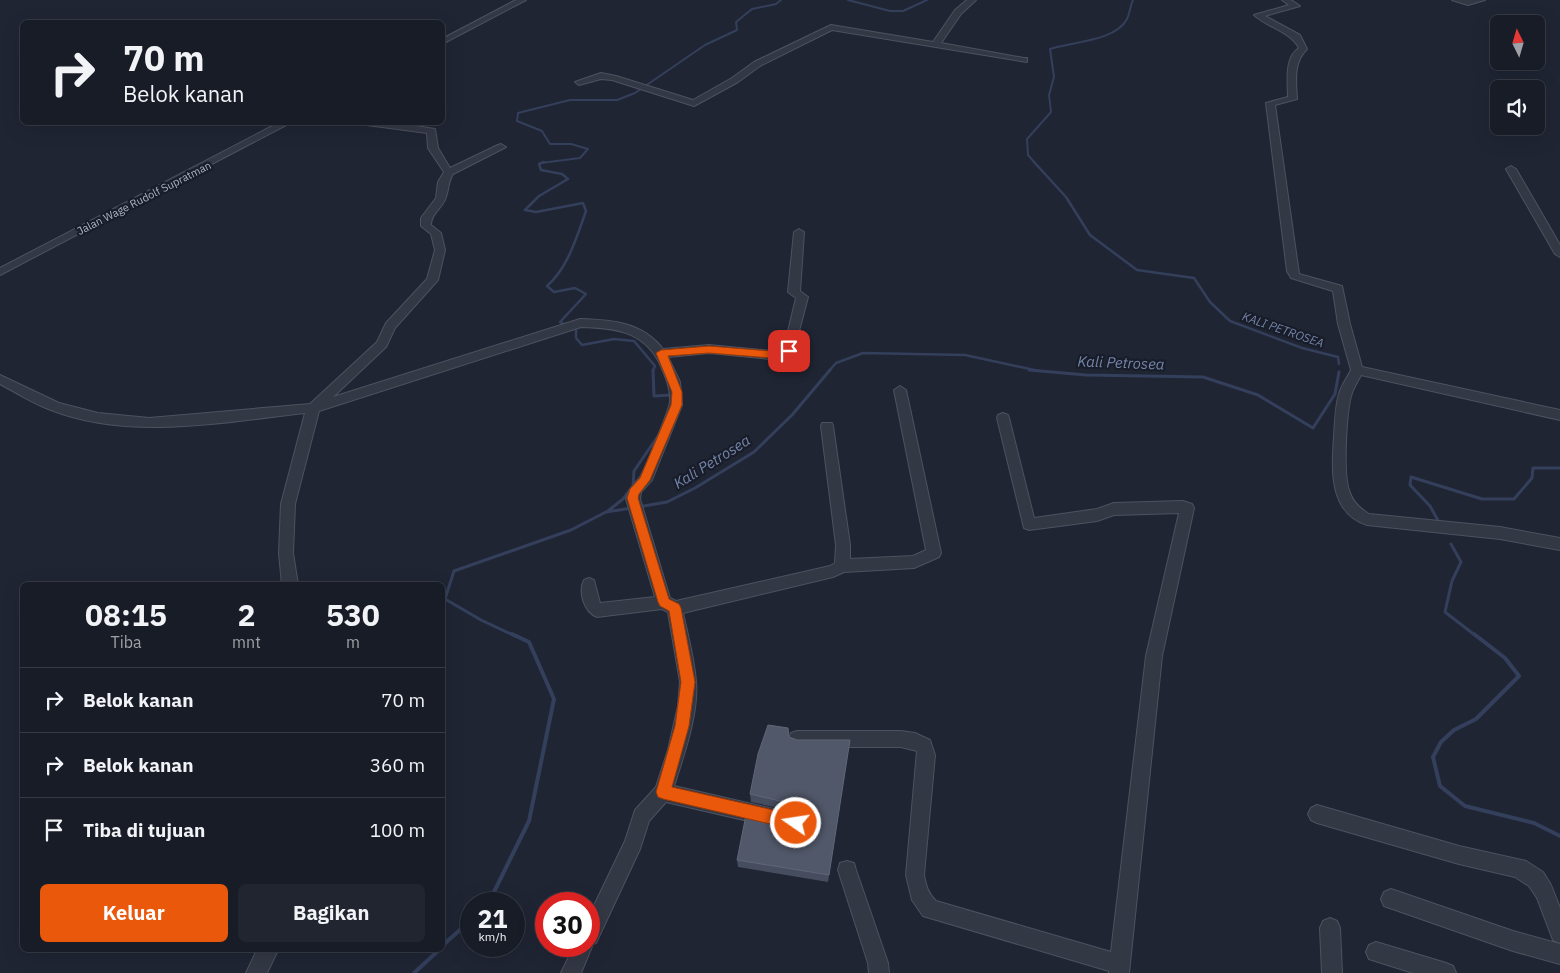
<!DOCTYPE html>
<html lang="id">
<head>
<meta charset="utf-8">
<style>
  :root { --surface:#181c27; --page:#21252f; --text:#f1f3f6; --muted:#9fa1a7; --line:#363a44; --accent:#ea580c }
  body { margin:0; font-family:"IBM Plex Sans",sans-serif; background:var(--page); color:var(--text); height:100vh; display:flex; flex-direction:column; font-size:19px; white-space:nowrap }
  * { box-sizing:border-box; margin:0 }
  p { font-size:16px; color:var(--muted) }
  .icon { flex:none; width:28px; height:28px; fill:none; stroke:currentColor; stroke-width:2; stroke-linecap:round; stroke-linejoin:round }
  .map { position:relative; flex:1; overflow:hidden }
  .drawer { position:absolute; left:20px; top:582px; width:425px; height:370px; display:flex; flex-direction:column; background:var(--surface); border-radius:8px; box-shadow:0 5px 20px #0002,0 0 0 1px var(--line) }
  .drawer>* { flex:none }
  .guide { position:absolute; left:20px; top:20px; width:425px; height:105px; border-radius:8px; box-shadow:0 5px 20px #0002,0 0 0 1px var(--line); background:#181c27; color:var(--text); overflow:hidden }
  .needle { width:32px; rotate:355deg }
  .controls { position:absolute; left:1490px; top:15px; display:grid; gap:10px }
  .controls a { display:grid; place-items:center; width:55px; height:55px; border-radius:8px; background:var(--surface); box-shadow:0 5px 20px #0002,0 0 0 1px var(--line); font-size:25px }
  .speed { position:absolute; left:460px; top:892px; display:flex; gap:10px; font-size:25px; font-weight:700; text-align:center }
  .speed>* { display:grid; place-content:center; width:65px; height:65px; border-radius:50%; background:var(--surface); box-shadow:0 5px 20px #0002,0 0 0 1px var(--line); line-height:1 }
  .speed small { font-size:12px; font-weight:400 }
  .speed .limit { border:8px solid #d22; background:#fff; color:#111 }
  .pin { position:absolute; display:grid; place-items:center; width:42px; height:42px; color:#fff; margin:-21px; border-radius:10px; box-shadow:0 2px 8px #0006 }
  .me { position:absolute; width:55px; margin:-28px; rotate:283deg; stroke-linejoin:round; filter:drop-shadow(0 0 4px #0008) }
  .turn { display:flex; align-items:center; gap:18px; height:105px; padding:0 20px; font-size:22px }
  .turn .icon { width:65px; height:65px; stroke-width:2.5 }
  .turn b { display:block; font-size:35px; line-height:42px }
  .eta { display:flex; justify-content:space-evenly; align-items:center; height:85px; text-align:center }
  .eta b { font-size:30px; font-weight:800; line-height:35px }
  .cta { display:flex; gap:10px; margin-top:auto; padding:10px 20px }
  .cta a { flex:1; height:58px; border-radius:8px; background:var(--accent); color:#fff; font-size:20px; font-weight:800; line-height:58px; text-align:center }
  .cta a+a { background:var(--page); color:var(--text) }
  ul { padding:0; list-style:none }
  li { display:flex; align-items:center; gap:15px; height:65px; padding:0 20px; border-top:1px solid var(--line) }
  li div { flex:1 }
  li b { display:block; font-size:19px }
  li em { font-style:normal }
  .map>svg:first-child { display:block }
</style>
</head>
<body>
<div class="map">
<svg width="1560" height="973" viewBox="0 0 1560 973">
  <rect width="100%" height="100%" fill="#202534"/>
  <g fill="none" stroke-linecap="round" stroke-linejoin="round">
    <!-- stream-far3 -->
    <path stroke="#333f5b" stroke-width="2" d="M848 0 890 11H903L927 0
      M541 163 580 158 588 149 571 144H550L542 131 517 121 518 113 570 100H617L635 93 705 45 737 30 736 22 752 9 776 4 781 0
      M1035 163 1028 155 1027 139 1051 112 1049 95 1054 77 1050 49C1071 42 1116 41 1127 19 1130 13 1130 6 1133 0"/>
    <!-- stream-far2 -->
    <path stroke="#333f5b" stroke-width="2.5" d="M544 162 539 164 541 170 562 174 568 179 539 196 525 210 536 212 583 203 586 211C577 236 568 268 547 286L554 292 575 288 586 294 560 322 566 325
      M1034 162 1066 197 1090 235 1137 270 1194 278 1210 302 1230 321 1302 348 1338 357 1339 364
      M574 328 576 329V338L582 345 614 339 634 341 655 366 653 371
      M829 371 836 363 863 353 965 355 1039 371"/>
    <!-- stream-far1 -->
    <path stroke="#333f5b" stroke-width="3" d="M653 370 654 396 672 395
      M1029 370 1086 375 1203 377 1258 395 1313 428 1335 394 1339 372
      M638 507 667 502 695 488 754 452 792 415 830 370
      M608 511 623 499 633 486 634 471 660 433
      M1440 524 1430 506 1410 485 1411 477 1482 499H1514L1532 478 1533 468H1560
      M1451 544 1461 562 1452 581 1445 612 1476 636
      M515 636 481 620 445 599 454 571 571 530 606 512 632 508"/>
    <!-- stream -->
    <path stroke="#333f5b" stroke-width="4" d="M1474 634 1505 658 1519 676 1476 719 1454 730 1441 742 1433 757 1440 786 1465 806 1534 823 1560 836
      M488 904 529 821 554 699 529 642 512 634
      M442 946 471 920
      M414 973 439 950"/>
    <!-- minor casing -->
    <g stroke="#4d5260" stroke-width="2">
      <path id="minor" d="M516 0H526L442 44V39Z
        M967 0H976L961 14 941 43 1024 58H1027V62L832 30 760 66 738 82 694 106 612 80 601 79 579 85 575 82 601 73 616 76 693 100 732 78 754 62 831 25 933 42 955 10Z
        M1282 0H1291L1300 6 1265 16 1300 35 1307 49C1293 63 1296 80 1297 99L1275 105 1299 274 1342 286 1350 324 1362 367 1560 410V420L1361 375C1358 381 1354 387 1352 393 1346 410 1343 474 1349 490 1352 501 1359 508 1369 514L1500 527 1560 538V550L1500 539 1367 525C1328 512 1332 469 1334 436 1335 422 1335 407 1339 394 1341 386 1347 378 1351 370L1338 324 1333 291 1291 278 1287 271 1266 103 1288 97C1288 83 1284 57 1299 48 1290 31 1268 28 1254 15L1289 5Z
        M1452 0H1485L1468 5Z
        M280 122H292L0 275V268Z
        M363 122H390L435 129 438 148 450 168 498 145 501 144 506 147 453 174C448 182 449 188 446 197 443 208 431 213 431 225L441 233 445 250 438 280 395 328 386 347 333 397 580 319C612 320 642 322 663 349L709 345 771 351 784 348 796 298 788 292 794 232 799 229 804 232 800 291 808 297 793 354 771 359 709 353 668 357 680 382 682 405 652 480 641 492 640 499 670 598 676 601 830 566 835 563 836 545 821 426 822 423H832L833 426 850 545V559L913 556 926 550 894 390 900 386 906 390 941 553 939 557 914 568 844 572 833 577 683 613C688 635 694 658 696 681 699 713 684 755 674 786L796 814 802 817 805 823 802 829 796 832 666 802 649 821 640 849 596 943 593 944 581 973H561L574 946H589V916L625 841 635 810 656 787 668 750 678 706 680 682 668 612 662 609 597 617C584 612 578 592 584 580L589 578 594 580 600 603 655 597 626 499C629 488 634 485 640 477 645 469 669 410 670 402 671 388 665 375 659 362 642 330 613 328 581 327L319 411 295 504 293 553 298 585H282L279 553 281 504 305 413C224 422 130 441 51 410 34 404 17 393 0 384V375L59 403 98 413 149 418 310 404 377 342 386 323 427 279 435 250 431 234 421 226V218L436 198 438 182 444 172 428 148 427 133 367 125Z
        M1511 166 1516 169 1560 245V257L1555 254 1506 169Z
        M1003 413 1008 415 1009 418 1034 518 1097 509 1114 503 1183 501 1192 504 1194 508 1162 656 1129 973H1109V971L923 916 912 900 906 875 917 751 901 747H797L791 745 789 739 791 733 797 731H901L915 733 930 740 935 755 924 875C926 886 928 893 936 901L1111 952 1146 656 1179 513 1114 515 1097 521 1029 530 1024 528 997 418 998 415Z
        M1317 805 1459 846 1526 861 1543 872 1551 885 1560 908V943L1553 940 1537 898 1529 886 1515 877 1459 864 1317 823 1311 820 1308 814 1311 808Z
        M847 861 854 863 856 870 888 963 889 973H869L868 963 838 870 840 863Z
        M1391 889 1513 931 1560 944V964L1513 951 1384 906 1381 899 1384 892Z
        M1330 918 1337 921 1340 928 1342 973H1322L1320 928 1323 921Z
        M1376 942 1446 963 1453 966 1456 973H1413L1369 959 1366 952 1369 945Z
        M257 950H278L267 973H246Z"/>
    </g>
    <!-- minor -->
    <use href="#minor" fill="#333845" fill-rule="evenodd"/>
  </g>
  <!-- wall -->
  <path fill="#464d5e" d="M789 737 797 740H850L828 882 738 867 737 860 803 823 805 820 804 816 797 812 751 802 750 794Z"/>
  <!-- building -->
  <path fill="#515869" stroke="#5f6677" d="M768 725 788 728 789 737 797 740H850L829 875 737 860 746 815 796 826 803 823 807 816 804 809 797 805 750 794 758 754Z"/>
  <!-- route -->
  <path fill="#ea580c" stroke="#983908" d="M709 346 771 351 789 347 794 351 793 353 771 358 709 353 668 356 682 392V405L650 480 639 494 638 498 669 599 679 604 681 608 695 682 689 726 672 787 796 815 801 817 803 823 801 828 796 830 663 799 658 797 656 792 675 726 681 682 669 611 660 606 658 602 627 498 630 489 640 478 671 405 672 392 656 353 661 350Z"/>
  <g text-anchor="middle" stroke-width="4.5" stroke-linejoin="round" paint-order="stroke">
    <!-- far-street labels -->
    <g font-size="11" fill="#adb2c2" stroke="#181d29">
      <text transform="translate(144 198) rotate(-27)" y="4">Jalan Wage Rudolf Supratman</text>
    </g>
    <!-- far-water labels -->
    <g font-size="12" font-style="italic" fill="#7585aa" stroke="#181d29">
      <text transform="translate(1283 330) rotate(19)" y="4">KALI PETROSEA</text>
    </g>
    <!-- water labels -->
    <g font-size="15" font-style="italic" fill="#7585aa" stroke="#181d29">
      <text transform="translate(1121 363) rotate(2)" y="5">Kali Petrosea</text>
      <text transform="translate(712 462) rotate(-32)" y="5">Kali Petrosea</text>
    </g>
  </g>
</svg>
<div class="controls">
<a><svg class="needle" viewBox="-14 -14 28 28"><path d="M0-13l5 13h-10z" fill="#e53935"/><path d="M0 13l5-13h-10z" fill="#9fa1a7"/></svg></a>
<a><svg class="icon" aria-label="sound" viewBox="0 0 24 24"><path d="M4 9h4l5-4v14l-5-4H4zM17 9q2 3 0 6"/></svg></a>
</div>
<div class="speed"><div>21<small>km/h</small></div><div class="limit">30</div></div>
<div class="pin" style="left:789px;top:351px;background:#d93025"><svg class="icon" aria-label="arrive" viewBox="0 0 24 24"><path d="M6 21V4h12l-3 4 3 4H6"/></svg></div>
<svg class="me" style="left:796px;top:823px" viewBox="-20 -20 40 40"><circle r="17" fill="#ea580c" stroke="#fff" stroke-width="3"/><path d="M0-11L8 9 0 5-8 9z" fill="#fff"/></svg>
<div class="guide">
<div class="turn"><svg class="icon" aria-label="right" viewBox="0 0 24 24"><path d="M7 20v-9h11M14 6l5 5-5 5"/></svg><div><b>70 m</b>Belok kanan</div></div>
</div>
<section class="drawer">
<div class="eta">
<div><b>08:15</b><p>Tiba</p></div>
<div><b>2</b><p>mnt</p></div>
<div><b>530</b><p>m</p></div>
</div>
<ul>
<li><svg class="icon" aria-label="right" viewBox="0 0 24 24"><path d="M7 20v-9h11M14 6l5 5-5 5"/></svg><div><b>Belok kanan</b></div><em>70 m</em></li>
<li><svg class="icon" aria-label="right" viewBox="0 0 24 24"><path d="M7 20v-9h11M14 6l5 5-5 5"/></svg><div><b>Belok kanan</b></div><em>360 m</em></li>
<li><svg class="icon" aria-label="arrive" viewBox="0 0 24 24"><path d="M6 21V4h12l-3 4 3 4H6"/></svg><div><b>Tiba di tujuan</b></div><em>100 m</em></li>
</ul>
<div class="cta"><a>Keluar</a><a>Bagikan</a></div>
</section>
</div>
</body>
</html>
